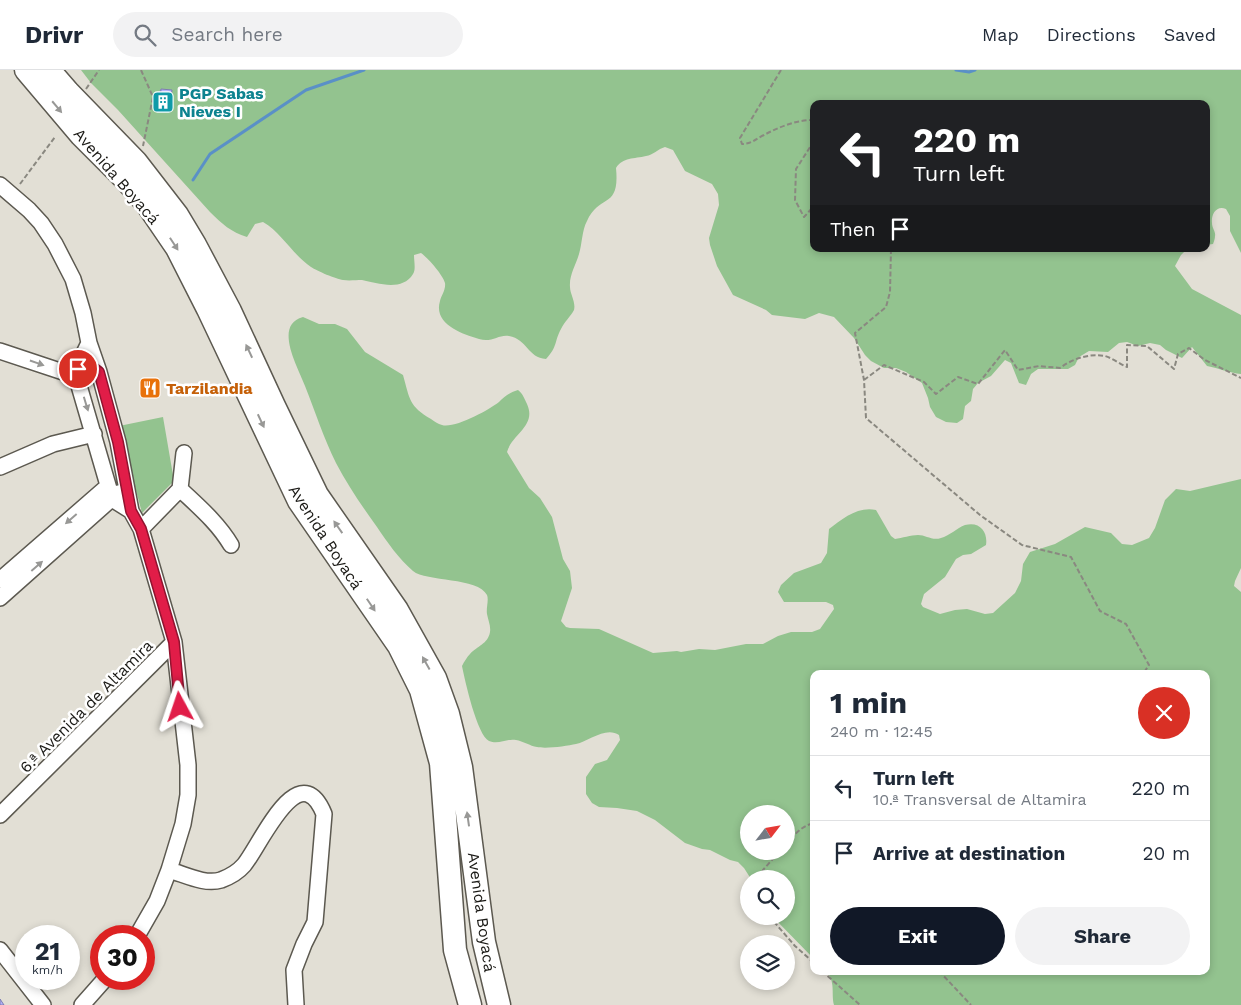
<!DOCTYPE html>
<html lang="en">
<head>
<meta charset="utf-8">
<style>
  :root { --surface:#fff; --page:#f2f2f3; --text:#1f2937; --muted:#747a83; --line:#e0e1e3; --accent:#111827 }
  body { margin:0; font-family:"Work Sans",sans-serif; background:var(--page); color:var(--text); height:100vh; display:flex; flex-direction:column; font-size:19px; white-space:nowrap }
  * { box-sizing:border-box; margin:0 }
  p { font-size:16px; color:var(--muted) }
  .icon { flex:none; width:28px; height:28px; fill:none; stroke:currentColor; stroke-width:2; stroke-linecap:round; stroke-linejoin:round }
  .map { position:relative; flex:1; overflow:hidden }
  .drawer { position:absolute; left:810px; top:600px; width:400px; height:305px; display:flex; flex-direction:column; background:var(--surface); border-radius:10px; box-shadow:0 2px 8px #0003 }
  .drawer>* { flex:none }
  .top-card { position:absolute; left:810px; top:30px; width:400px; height:152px; border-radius:10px; box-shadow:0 2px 8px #0003; background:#202124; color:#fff; overflow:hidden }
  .needle { width:32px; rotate:59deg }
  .fabs { position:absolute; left:740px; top:735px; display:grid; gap:10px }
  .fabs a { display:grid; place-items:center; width:55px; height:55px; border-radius:50%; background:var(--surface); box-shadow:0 2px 8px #0003; font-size:25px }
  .speed { position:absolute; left:15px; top:855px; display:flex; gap:10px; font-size:25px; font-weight:700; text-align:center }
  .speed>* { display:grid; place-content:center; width:65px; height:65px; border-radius:50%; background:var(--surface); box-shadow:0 2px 8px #0003; line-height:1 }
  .speed small { font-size:12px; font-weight:400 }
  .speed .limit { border:8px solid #d22; background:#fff; color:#111 }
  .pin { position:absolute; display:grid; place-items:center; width:42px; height:42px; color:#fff; margin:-21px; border:2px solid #fff; border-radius:50%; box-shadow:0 1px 5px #0007 }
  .me { position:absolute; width:55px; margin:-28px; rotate:355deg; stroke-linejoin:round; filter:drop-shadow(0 0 4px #0008) }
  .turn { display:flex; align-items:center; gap:18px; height:105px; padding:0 20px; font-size:22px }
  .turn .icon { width:65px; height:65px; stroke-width:2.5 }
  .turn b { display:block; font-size:35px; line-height:42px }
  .then { display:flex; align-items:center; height:48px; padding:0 20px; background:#0003; gap:10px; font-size:19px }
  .round { display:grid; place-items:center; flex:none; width:52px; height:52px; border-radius:26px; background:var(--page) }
  .overview { display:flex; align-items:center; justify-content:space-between; height:85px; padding:0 20px }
  h1 { font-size:30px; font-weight:700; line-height:38px }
  .action { display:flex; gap:10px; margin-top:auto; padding:10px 20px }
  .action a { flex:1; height:58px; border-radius:30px; background:var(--accent); color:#fff; font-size:20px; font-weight:700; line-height:58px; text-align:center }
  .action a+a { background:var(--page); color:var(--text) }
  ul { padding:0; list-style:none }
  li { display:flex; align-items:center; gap:15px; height:65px; padding:0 20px; border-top:1px solid var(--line) }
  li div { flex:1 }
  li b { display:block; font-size:19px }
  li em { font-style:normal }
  header { display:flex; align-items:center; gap:30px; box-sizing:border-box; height:70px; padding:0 25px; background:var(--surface); border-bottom:1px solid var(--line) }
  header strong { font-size:24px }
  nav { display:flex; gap:28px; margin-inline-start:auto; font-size:18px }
  .search { width:350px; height:45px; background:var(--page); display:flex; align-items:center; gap:12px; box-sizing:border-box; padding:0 18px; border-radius:28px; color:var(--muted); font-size:19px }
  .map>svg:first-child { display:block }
</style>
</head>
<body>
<header>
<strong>Drivr</strong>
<div class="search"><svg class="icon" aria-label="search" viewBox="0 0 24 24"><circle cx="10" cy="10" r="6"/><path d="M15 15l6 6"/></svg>Search here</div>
<nav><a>Map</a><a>Directions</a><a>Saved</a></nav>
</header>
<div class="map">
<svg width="1241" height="935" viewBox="0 0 1241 935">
  <rect width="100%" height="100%" fill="#e2dfd5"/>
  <!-- green -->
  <path fill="#93c38f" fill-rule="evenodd" d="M81 0H1241V183L1230 161V146L1226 139C1216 135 1211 145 1212 153 1212 158 1216 162 1215 166 1215 169 1214 171 1213 174L1206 175V34H814V179H1187L1181 185 1175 196 1192 219 1241 245V304C1229 303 1219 298 1207 296L1192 277 1182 288 1166 280 1160 275 1150 273 1138 276 1127 272 1119 273 1108 282 1089 281 1079 287 1075 295 1068 299H1038L1031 304 1026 315 1019 313 1011 293 1005 290 991 306 978 313 973 319 971 331 965 336 963 349 957 353 946 352 936 347 930 337 928 328 922 313 906 302 896 298H884L871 291 865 285 854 268 834 247 819 243 805 249 772 245 766 240 733 225 717 196 710 175 709 168 719 135 718 124 712 114 685 101 673 80 665 77C658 79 653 85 646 86 634 89 623 87 616 98 620 140 600 123 587 151 582 160 582 174 579 184 576 195 569 205 570 217 570 224 576 232 574 240 571 246 564 252 561 259 554 272 558 276 546 289 528 288 527 269 509 266 499 264 492 273 479 269 462 264 433 254 440 231 441 226 446 220 445 213 443 205 428 188 421 183L414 185C414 191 416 200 413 204 402 222 377 213 362 210 356 210 349 211 343 210 336 209 317 201 311 197 292 184 282 163 263 152L255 154 247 167C231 162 222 154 210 142L118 40 91 13Z
    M303 247 319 254H335L347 259 365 282 403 305C410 330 409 336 431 349 434 351 438 354 442 355 454 359 489 340 499 332 505 326 509 323 518 320 523 324 524 328 527 334 537 356 512 364 507 382L529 418 540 428 552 447 563 489 570 501 572 518 561 551 566 557 570 558 599 559 653 583 677 581 681 582 699 579 715 580 746 574H763L778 566 791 562H812L820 559 834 539 833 535 826 532H784L778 522 781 515 794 503 821 493 827 483 829 459C842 449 858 436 876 440L891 466 895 469C902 468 911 465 918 465 926 465 932 471 941 468 949 466 957 458 965 455 980 451 988 462 986 475L971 484 963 485 956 489 945 507 924 524 921 534 923 537 940 544 955 540 967 539 985 544 993 543 1015 523 1021 511 1023 494 1030 482 1055 474 1085 457 1111 463 1122 474 1132 475 1149 468 1155 458 1165 430 1176 419 1190 421 1241 409V498L1235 511 1234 516 1241 522V935H834C831 923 836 912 826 901H1206V604H814V889L772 846H786V809H751L744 798 738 792 730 790 710 780 702 779 685 773 655 750 637 741 617 738 599 737 592 733 586 724V707L595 694 607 690 620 670 619 665C606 656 589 671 576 674 567 676 546 679 537 677 530 676 523 671 516 670 507 668 499 675 489 671 477 665 465 611 462 596 464 592 467 587 470 584 477 576 488 574 490 562 491 556 488 550 487 544 486 538 489 530 487 525 478 507 426 512 413 501 399 489 387 472 377 457 362 436 348 416 336 393 324 369 315 341 305 316 298 297 273 255 303 247ZM749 744H786V781H749Z
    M163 347 174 411 142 443 119 356Z"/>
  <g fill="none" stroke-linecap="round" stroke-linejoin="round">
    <!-- stream -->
    <path stroke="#5a90c7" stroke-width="3" d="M956 0 969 2 975 0
      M193 110 210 84 306 20 364 0"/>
    <!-- minor casing -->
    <g stroke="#5c5950" stroke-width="18">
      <path id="minor" d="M0 115 29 140 41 153 55 174 73 209 83 243 89 273 99 302 118 372 131 441 141 459 174 572 188 695V725L183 754 169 800 157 831 137 866
        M89 273 75 302 112 429 131 441
        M0 281 63 302H75L82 295
        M0 397 53 374 94 364
        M180 419C199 437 218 453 231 475
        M141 459 180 419 184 383
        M0 510 108 416
        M0 528 118 423
        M0 745 174 572
        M169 800C186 805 205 815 221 810 229 807 238 802 244 795 260 776 299 683 324 744L315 852 304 874 294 900 296 935
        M0 880 43 935
        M82 935 105 909"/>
    </g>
    <!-- highway casing -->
    <g stroke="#5c5950" stroke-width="25">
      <path id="highway" d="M26 0 81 65 127 111 147 134 177 178 208 239 299 431 399 576 421 620 441 693 455 880 470 935
        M49 0 68 22 136 92 177 145 195 175 230 241 274 336 317 425 397 540 435 608 448 644 461 697 484 872 499 935"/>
    </g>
    <!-- path -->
    <path stroke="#8a8880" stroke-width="2" stroke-dasharray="5 2.5" stroke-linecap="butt" d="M141 0 153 27 143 76
      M781 0 740 68 742 74C751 74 756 69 764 65 779 57 796 50 813 50L814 52
      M86 19 99 0
      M814 71 796 99 795 130 804 147 814 136
      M20 114 55 67
      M891 179 890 222 886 237 855 263 864 310 866 348 980 445 1022 475 1071 487 1100 541 1126 554 1149 595 1143 604
      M864 310 884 295 924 312 936 324 958 307 978 314 1005 280 1018 300 1039 296 1060 298C1072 289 1089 283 1105 286 1112 288 1120 294 1127 297V275L1147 276 1174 299 1178 284 1189 278 1205 290 1241 308
      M786 775C794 765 801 756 814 753
      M759 809 763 800 780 781
      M769 846 795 876 814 893
      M822 901 860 935
      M939 901 971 935"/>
    <!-- minor -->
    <use href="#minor" stroke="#fff" stroke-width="15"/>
    <!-- highway -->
    <use href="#highway" stroke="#fff" stroke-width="22"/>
  </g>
  <!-- wall -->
  <path fill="#9a9ad8" d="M161 19 167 41 157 39 158 23Z"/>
  <!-- shaded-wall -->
  <path fill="#7d7db0" d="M160 35 170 36 167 41 157 39Z"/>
  <!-- building -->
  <path fill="#b3b3fb" stroke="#7d7db0" d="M161 19 172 20 170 36 160 35Z
    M0 929 4 935H0Z"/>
  <!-- one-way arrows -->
  <defs><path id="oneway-solid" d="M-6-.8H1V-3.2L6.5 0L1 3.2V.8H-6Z" transform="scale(1.25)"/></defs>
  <g fill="#989896">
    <use href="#oneway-solid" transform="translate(57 37) rotate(50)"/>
    <use href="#oneway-solid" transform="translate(174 174) rotate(57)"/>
    <use href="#oneway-solid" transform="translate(249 281) rotate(-115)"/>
    <use href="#oneway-solid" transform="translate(37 293) rotate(19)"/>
    <use href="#oneway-solid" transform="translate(86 334) rotate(73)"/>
    <use href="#oneway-solid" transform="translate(261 351) rotate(65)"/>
    <use href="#oneway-solid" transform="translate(71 449) rotate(139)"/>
    <use href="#oneway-solid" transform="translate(338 457) rotate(-125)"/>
    <use href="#oneway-solid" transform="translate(37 496) rotate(-41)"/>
    <use href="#oneway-solid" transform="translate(371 535) rotate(56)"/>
    <use href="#oneway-solid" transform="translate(426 593) rotate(-119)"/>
    <use href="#oneway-solid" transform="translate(468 749) rotate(-98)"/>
  </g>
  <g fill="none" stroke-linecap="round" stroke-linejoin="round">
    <!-- route casing -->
    <g stroke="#92132f" stroke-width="12">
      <path id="route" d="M78 299 82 296 90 295 99 302 118 372 131 441 141 459 174 572 180 637"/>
    </g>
    <!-- route -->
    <use href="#route" stroke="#e11d48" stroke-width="9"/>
  </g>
  <!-- icons -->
  <defs>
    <g id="building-square" transform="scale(1.125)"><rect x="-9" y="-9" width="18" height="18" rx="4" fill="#0f9aa8" stroke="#fff"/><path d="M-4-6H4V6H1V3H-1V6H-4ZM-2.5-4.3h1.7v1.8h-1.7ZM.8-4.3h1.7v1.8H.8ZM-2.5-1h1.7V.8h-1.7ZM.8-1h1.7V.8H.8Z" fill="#fff"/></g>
    <g id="restaurant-square" transform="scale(1.125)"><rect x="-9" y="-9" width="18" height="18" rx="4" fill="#e8710a" stroke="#fff"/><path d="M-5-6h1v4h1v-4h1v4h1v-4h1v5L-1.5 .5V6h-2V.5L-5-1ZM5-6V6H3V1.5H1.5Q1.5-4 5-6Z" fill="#fff"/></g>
  </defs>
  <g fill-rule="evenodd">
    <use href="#building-square" x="163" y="32"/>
    <use href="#restaurant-square" x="150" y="318"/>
  </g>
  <g text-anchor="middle" stroke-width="5" stroke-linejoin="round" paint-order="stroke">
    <!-- culture labels -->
    <g font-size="16" font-weight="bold" fill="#0d838f" stroke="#fff" text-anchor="start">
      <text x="179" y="29">PGP Sabas<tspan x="179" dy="18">Nieves I</tspan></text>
    </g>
    <!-- street labels -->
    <g font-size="16" fill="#1a1915" stroke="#fff">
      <text transform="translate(117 106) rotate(49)" y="6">Avenida Boyacá</text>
      <text transform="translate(326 467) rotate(57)" y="6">Avenida Boyacá</text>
      <text transform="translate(86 636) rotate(-45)" y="6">6.ª Avenida de Altamira</text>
      <text transform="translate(482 842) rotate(82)" y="6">Avenida Boyacá</text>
    </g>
    <!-- food labels -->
    <g font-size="16" font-weight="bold" fill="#c56008" stroke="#fff" text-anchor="start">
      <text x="166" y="324">Tarzilandia</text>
    </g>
  </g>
</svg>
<div class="fabs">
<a><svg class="needle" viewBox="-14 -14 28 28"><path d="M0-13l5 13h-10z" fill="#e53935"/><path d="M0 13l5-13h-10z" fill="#747a83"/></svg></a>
<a><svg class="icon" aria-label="search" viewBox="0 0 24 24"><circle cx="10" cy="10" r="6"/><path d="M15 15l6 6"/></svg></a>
<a><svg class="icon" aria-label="layers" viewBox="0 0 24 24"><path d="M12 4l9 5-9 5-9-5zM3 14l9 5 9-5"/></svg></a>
</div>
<div class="speed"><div>21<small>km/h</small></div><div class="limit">30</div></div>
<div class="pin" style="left:78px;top:299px;background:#d93025"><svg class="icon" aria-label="arrive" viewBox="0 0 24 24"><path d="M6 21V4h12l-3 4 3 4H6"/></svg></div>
<svg class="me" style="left:180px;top:637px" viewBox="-20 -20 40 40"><path d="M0-17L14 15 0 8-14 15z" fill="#e11d48" stroke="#fff" stroke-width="4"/></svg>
<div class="top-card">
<div class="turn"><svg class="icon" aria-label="left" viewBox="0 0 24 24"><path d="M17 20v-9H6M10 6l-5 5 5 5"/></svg><div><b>220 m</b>Turn left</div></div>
<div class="then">Then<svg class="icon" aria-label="arrive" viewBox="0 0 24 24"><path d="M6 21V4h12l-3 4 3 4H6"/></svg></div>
</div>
<section class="drawer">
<div class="overview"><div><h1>1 min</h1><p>240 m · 12:45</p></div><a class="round" style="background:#d93025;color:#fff"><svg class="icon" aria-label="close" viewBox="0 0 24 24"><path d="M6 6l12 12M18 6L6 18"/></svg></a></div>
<ul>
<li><svg class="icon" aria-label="left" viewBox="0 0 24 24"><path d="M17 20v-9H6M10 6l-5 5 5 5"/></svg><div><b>Turn left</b><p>10.ª Transversal de Altamira</p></div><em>220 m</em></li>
<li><svg class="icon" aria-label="arrive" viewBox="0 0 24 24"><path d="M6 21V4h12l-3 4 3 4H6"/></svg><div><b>Arrive at destination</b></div><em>20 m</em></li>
</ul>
<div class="action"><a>Exit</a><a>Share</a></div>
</section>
</div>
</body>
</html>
